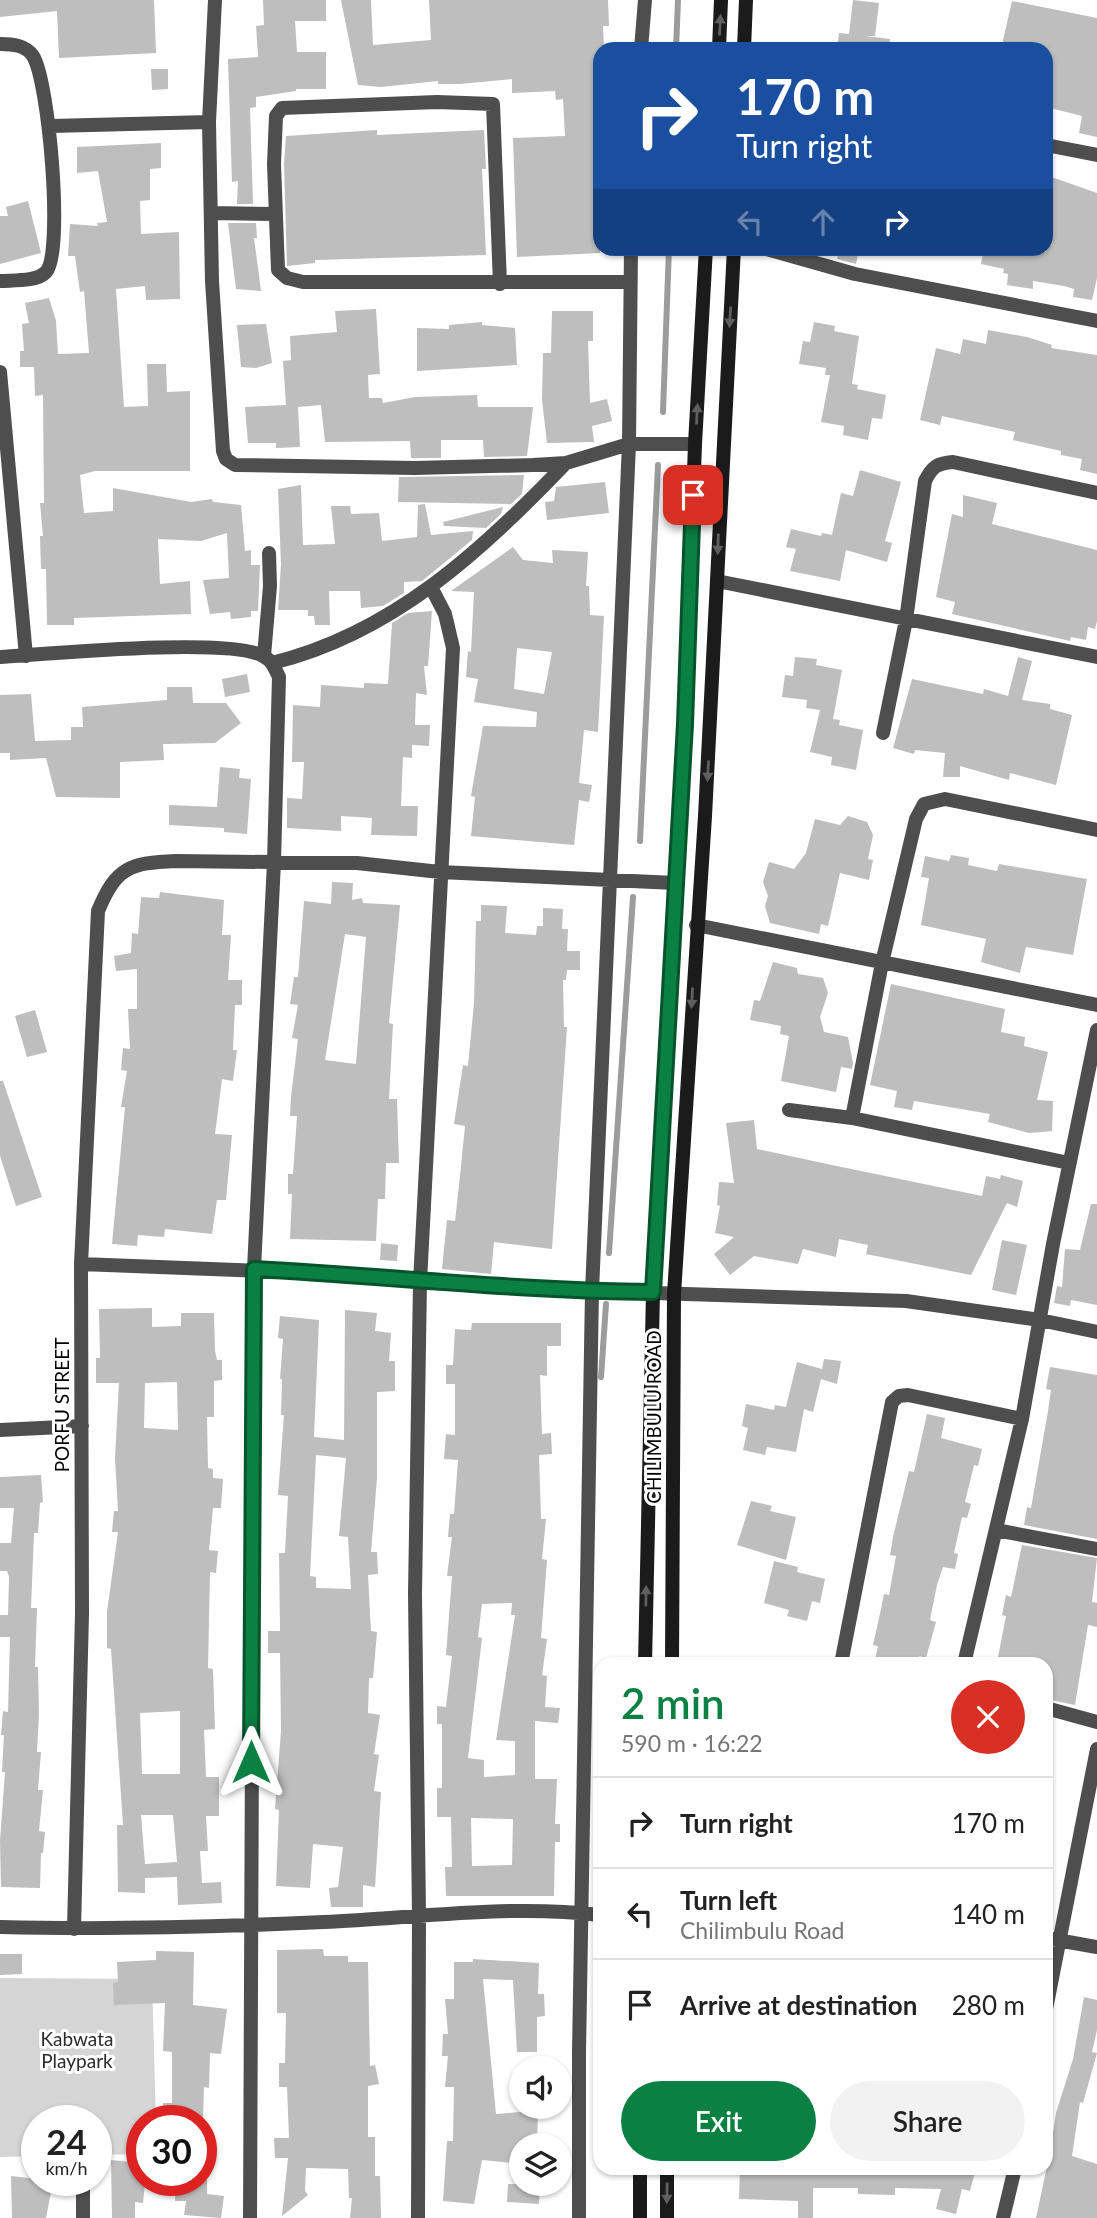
<!DOCTYPE html>
<html lang="en">
<head>
<meta charset="utf-8">
<style>
  :root { --surface:#fff; --page:#f2f2f2; --text:#222; --muted:#767676; --line:#e0e0e0; --accent:#0b8043 }
  body { margin:0; font-family:Lato,sans-serif; background:var(--page); color:var(--text); height:100vh; display:flex; flex-direction:column; font-size:26px; white-space:nowrap }
  * { box-sizing:border-box; margin:0 }
  p { font-size:23px; color:var(--muted) }
  .icon { flex:none; width:38px; height:38px; fill:none; stroke:currentColor; stroke-width:2; stroke-linecap:round; stroke-linejoin:round }
  .map { position:relative; flex:1; overflow:hidden }
  .sheet { position:absolute; left:593px; top:1657px; width:460px; height:518px; display:flex; flex-direction:column; background:var(--surface); border-radius:21px; box-shadow:0 2px 5px #0004 }
  .sheet>* { flex:none }
  .hud { position:absolute; left:593px; top:42px; width:460px; height:214px; border-radius:21px; box-shadow:0 2px 5px #0004; background:#1a4fa0; color:#fff; overflow:hidden }
  .controls { position:absolute; left:509px; top:2056px; display:grid; gap:14px }
  .controls a { display:grid; place-items:center; width:63px; height:63px; border-radius:50%; background:var(--surface); box-shadow:0 2px 5px #0004; font-size:35px }
  .speed { position:absolute; left:21px; top:2105px; display:flex; gap:14px; font-size:35px; font-weight:700; text-align:center }
  .speed>* { display:grid; place-content:center; width:91px; height:91px; border-radius:50%; background:var(--surface); box-shadow:0 2px 5px #0004; line-height:1 }
  .speed small { font-size:18px; font-weight:400 }
  .speed .limit { border:10px solid #d22; background:#fff; color:#111 }
  .pin { position:absolute; display:grid; place-items:center; width:60px; height:60px; color:#fff; margin:-30px; border-radius:14px; box-shadow:0 4px 10px #0006 }
  .me { position:absolute; width:77px; margin:-38px; rotate:0deg; stroke-linejoin:round; filter:drop-shadow(0 0 5px #0008) }
  .turn { display:flex; align-items:center; gap:24px; height:147px; padding:0 28px; font-size:32px }
  .turn .icon { width:91px; height:91px; stroke-width:2.5 }
  .turn b { display:block; font-size:49px; line-height:60px }
  .lanes { display:flex; align-items:center; height:66px; padding:0 28px; background:#0003; justify-content:center; gap:35px; direction:ltr }
  .lanes .off { opacity:.35 }
  .round { display:grid; place-items:center; flex:none; width:74px; height:74px; border-radius:37px; background:var(--page) }
  .summary { display:flex; align-items:center; justify-content:space-between; height:119px; padding:0 28px }
  h1 { font-size:42px; font-weight:600; line-height:52px; color:var(--accent) }
  .action { display:flex; gap:14px; margin-top:auto; padding:14px 28px }
  .action a { flex:1; height:80px; border-radius:42px; background:var(--accent); color:#fff; font-size:28px; font-weight:600; line-height:80px; text-align:center }
  .action a+a { background:var(--page); color:var(--text) }
  ul { padding:0; list-style:none }
  li { display:flex; align-items:center; gap:21px; height:91px; padding:0 28px; border-top:2px solid var(--line) }
  li div { flex:1 }
  li b { display:block; font-size:26px }
  li em { font-style:normal }
  .map>svg:first-child { display:block }
</style>
</head>
<body>
<div class="map">
<svg width="1097" height="2218" viewBox="0 0 1097 2218">
  <rect width="100%" height="100%" fill="#fff"/>
  <!-- green -->
  <path fill="#d5d5d5" d="M0 1978 152 1979 156 2121H142V2154L96 2155V2121H37V2156L0 2157Z"/>
  <g fill="none" stroke-linecap="round" stroke-linejoin="round">
    <!-- stream -->
    <path stroke="#9c9c9c" stroke-width="6" d="M676 49 678 0
      M663 412 669 248
      M640 841 658 465
      M609 1253 633 897
      M601 1377 606 1304"/>
  </g>
  <!-- building -->
  <path fill="#bebebe" fill-rule="evenodd" d="M0 0H154L156 53 59 58 57 11 0 17Z
    M263 0H326V21H295L297 52H326V89H296V91L256 97V107L250 108 253 204H237L238 181 232 182 228 59 258 57 256 26 264 25Z
    M341 0H371L373 45 431 40 429 0H608L609 26H603L604 49H600V141H597L600 253 517 257 513 138 565 136 563 99 556 100 555 91 512 93V79L460 84H438V81L381 87 358 85Z
    M853 0 879 3 875 36H865L890 39 889 49H837L839 33 849 34Z
    M1012 1 1097 18V137L1079 133 1082 116 1046 107V49H1001Z
    M151 69H168V89L152 90Z
    M377 130V135L484 130 486 169H482L486 255 315 260V263L287 266 284 164 286 136Z
    M161 143V168L150 169V200L140 201 141 234 179 232 180 299 146 300 145 286 116 289 124 407 148 406 147 364H166L167 392 190 391V471H95L80 475 84 513 113 511V488L191 502 212 499 213 502 241 505 245 551 251 550V565H260L258 611H251V617L231 619 230 612 210 614 203 580 229 578 227 533 201 541 158 539 160 584 190 581 191 614 74 618V625H47L46 569H41L40 536H43L40 503H44L43 395 35 396 34 367H20V351H24L22 324 29 323 25 303 49 298 56 321 58 354 89 353 84 291 80 292 75 256H68L70 224 98 226 97 223 107 222 98 171 77 173V147Z
    M1046 175 1097 193V278L1092 300 1073 297 1074 289 1064 286 1033 281V289L1007 285 1008 274 1003 273 1004 269 981 264 984 248H1031L1046 252Z
    M28 201 41 253 0 264V216H8L6 207Z
    M228 223H256L257 238H254L261 291 236 289Z
    M840 248H859L856 264 837 259Z
    M376 309 380 374 368 375 369 398H382L383 403 415 397 477 395 478 407H533L527 456 484 457 483 440H441V458H411L410 441 325 442 321 405 298 407 300 447 276 448V443H248L245 407 286 405 283 361 291 360 290 336 337 332 335 311Z
    M552 311H593V341H588L590 403 607 399 612 421 592 426 594 442 547 443 542 400 543 353H551Z
    M482 322V325L515 328 517 365 417 371V328L449 329V325Z
    M814 322 835 326 834 331 859 336 852 384 858 385 857 389 886 395 882 419 872 418 868 440 843 435 844 426 821 422 830 375H825L826 368 799 364 803 341 810 342Z
    M266 324 272 363 256 368 241 367 237 325Z
    M988 330 1027 337 1052 345 1051 348 1097 355V474L1080 470 1082 459 1061 455V451L1013 440 1015 432 942 416 940 425 920 420 936 348 960 354 963 339 986 344Z
    M860 470 901 482 885 541 892 543 887 562 846 550 840 581 790 571 796 549 786 547 791 529 821 536 822 533 832 535 841 493 853 496Z
    M524 475 522 494 511 504 398 502 399 477Z
    M605 482 609 513 547 520 545 502 554 501 556 487Z
    M301 485 303 545 335 544 331 506H350L351 514 379 513 382 541 417 537 418 505 425 504 431 535 473 531 472 540 422 581 404 582V593L383 606 361 608 360 591H329L330 625H315L314 616H308V610H278L281 564 278 489Z
    M963 495 997 503 992 524 1097 550V621L1095 629 1088 627 1086 640 1071 637 1070 641 952 614 955 602 936 597 952 514 963 517Z
    M503 507 501 514 486 528 444 526 443 522Z
    M513 547 523 560 553 563 552 550 588 552 586 586H589L590 615 604 616 598 732 584 730 579 783 592 785 589 802 579 800 574 845 471 836 475 797 471 796 483 726 536 727 537 712 474 702 478 679 466 677 468 651 471 652 474 592 451 591ZM517 648 552 652 544 694 514 689Z
    M432 611 428 666H424L427 695 416 693 415 725H430L429 746 412 745V758L403 757 401 806H418L417 836 371 835 372 818 341 816V831L287 828V798L302 799 304 762H292L293 705 320 707 321 685 364 688V683L388 684 392 623 408 613Z
    M795 657 817 659 816 665 842 670 833 719 840 720 839 725 863 730 856 770 831 765 832 757 810 752 820 710 806 708 807 700 782 697 785 675 793 676Z
    M1018 657 1032 661 1022 700 1050 704V709L1072 715 1056 785 1010 773 1009 780 960 766V777H943L945 753 915 750 914 754 893 748 912 679 983 694 984 689 1008 696Z
    M247 674 250 692 225 697 222 679Z
    M167 687H192L193 703H226L241 723 215 743 163 744 164 760 120 762V798L56 797 46 758 10 760V753H0V695L31 694 35 741 71 740V727H83L82 707 167 700Z
    M220 767 240 769 239 778 251 779 247 834 224 832V828L169 825V805L217 807Z
    M848 816 867 822 873 835 868 859 873 860 869 880 840 873 828 926 821 924 819 934 770 923 765 906 768 896 763 882 769 862 794 869 806 853 815 819 840 825Z
    M951 855 969 858 968 865 997 871 999 864 1087 879 1073 955 1026 947 1020 973 981 962 986 939 921 925 929 878 921 877 925 856 949 861Z
    M332 882 353 883 352 900 362 898 363 903 400 905 389 1023 393 1024 389 1099H397L399 1163H386L385 1199H378L376 1241 290 1239 292 1194H288V1174H293L297 1116H290L291 1097 298 1039 292 1038 298 1005 290 1004 294 977H298L304 901 331 904ZM345 934 366 937 356 1064 325 1060Z
    M160 892 224 900 222 935H231L228 980H242V1005H235L233 1050H237L233 1081 222 1079 215 1134 232 1135 226 1200H217L212 1234 165 1229 164 1237 138 1235 137 1246 112 1244 125 1107H121L127 1071 121 1070 123 1048 130 1049 128 1009H137V969L116 971 114 956 131 953 132 933 138 934 141 897 159 898Z
    M481 905 507 906 505 933 536 935 537 926H543V908L563 909 562 929H568L567 951H580V970H567L566 980H563L564 1027H567L552 1249 494 1242 491 1274 442 1269 447 1220 455 1221 460 1176 465 1126 454 1124 463 1065 468 1066 474 1003 476 921H481Z
    M773 962 797 968 798 974 823 978 828 993 820 1017 824 1032 848 1037 853 1063 852 1069 841 1067 836 1092 781 1081 789 1036 780 1034 781 1026 750 1020 754 1000 760 1001Z
    M891 984 1005 1009 1001 1032 1025 1037 1024 1046 1048 1052 1037 1100 1053 1101 1052 1131 1029 1133 988 1122 990 1114 914 1101 912 1110 894 1107 897 1091 870 1085Z
    M35 1010 47 1052 27 1057 15 1016Z
    M0 1081H3L42 1197 16 1206 0 1156Z
    M754 1120 757 1149 832 1165 982 1196 986 1176 1000 1179 1001 1175 1023 1181 1017 1207 1007 1203 971 1275 866 1254 868 1245 839 1239 836 1257 803 1249 798 1264 754 1256 730 1275 714 1254 734 1237 715 1233 720 1206 717 1205 719 1182 734 1183 726 1123Z
    M1091 1204H1097V1305L1071 1300 1070 1306 1054 1303 1057 1286 1062 1287 1065 1249 1080 1250Z
    M1002 1240 1027 1245 1016 1295 992 1290Z
    M381 1243 398 1245 397 1261 380 1260Z
    M152 1308V1327L181 1326V1313H214L215 1351 217 1360H222V1380L214 1381V1417H207L208 1468 213 1469V1478L223 1479 221 1508H213L209 1550 218 1551 216 1573 210 1572 208 1668 213 1669 215 1729 204 1730 206 1777H219V1816H206L208 1851H200L202 1883 221 1882 222 1903 178 1905 177 1877 145 1878V1893L118 1892 117 1825H123L111 1649 107 1648V1612L118 1532H112L114 1511H118L115 1458 119 1383H96V1358H100L99 1309ZM177 1382 178 1430 144 1428 145 1383ZM180 1711V1774H142L140 1713ZM141 1815H173L177 1862 145 1864Z
    M345 1310 377 1313 375 1331 391 1333 389 1361H395V1391L377 1392V1478L371 1552H377L378 1574 368 1575 371 1631 377 1632 373 1678H369L368 1713 380 1715 374 1754 379 1755 374 1791 381 1792 375 1887 363 1885V1907H331L329 1888 338 1887 343 1847 313 1844 310 1888 276 1886 279 1810 275 1809 281 1731 280 1653H268V1631H280L279 1553H285L288 1496 278 1495 284 1415H281L282 1379H280L283 1339 278 1338 280 1316 319 1320 314 1437 344 1440ZM316 1455 346 1458 339 1536 348 1537 351 1589 316 1588V1577L310 1576Z
    M472 1323H561V1346H547V1376L540 1375 542 1434 551 1433 552 1454 539 1455 541 1519H546L542 1559 547 1560 541 1638 547 1639 542 1675 547 1676 545 1707 560 1708 558 1723 535 1721V1779H557L555 1824H560V1842H555L554 1896H446L445 1867H452L451 1817H437V1788H442V1724H437V1706L446 1707 452 1656 446 1655 452 1576H447L452 1537H448L450 1514H454L458 1460 444 1459 446 1434 455 1435V1384H446V1365H453L455 1329 471 1330ZM512 1603 511 1615H515L496 1740 515 1741V1775L484 1777V1760L468 1758 482 1638 478 1637 482 1604ZM471 1818 513 1819 512 1865 472 1866Z
    M824 1359 841 1361 837 1384 821 1379 813 1412 804 1409 796 1452 767 1447 765 1455 743 1450 748 1428 742 1426 746 1404 774 1410 775 1405 786 1407 797 1362 822 1369Z
    M1050 1367 1097 1375V1539L1024 1525 1027 1507 1031 1508 1048 1411 1051 1390 1046 1389Z
    M927 1414 945 1418 941 1438 982 1449 978 1466 974 1465 965 1502 971 1504 967 1518 962 1517 954 1553 958 1554 955 1569 943 1567 937 1585 930 1620 936 1622 926 1658 919 1656 917 1664H874L878 1646 873 1645 881 1609 884 1594 889 1595 896 1556 890 1555 893 1537 909 1471 914 1472Z
    M41 1475 43 1502 40 1503 38 1533H34L31 1608H37L35 1667H38L39 1714 37 1752H41L38 1790H43L39 1831 45 1832 43 1853H41L40 1888 1 1887 0 1841 5 1772H2L4 1735H1L3 1711 8 1712 10 1637H0V1615H8L9 1577 7 1571H0V1543H11L14 1508H0V1477Z
    M751 1501 772 1506 770 1511 796 1517 786 1560 737 1545Z
    M1022 1545 1097 1558 1092 1602 1097 1603V1627L1088 1625 1075 1705 1046 1699V1664L997 1662 1006 1616 1002 1615 1006 1595 1011 1597Z
    M774 1561 798 1567 797 1572 825 1579 820 1603 812 1601 807 1621 787 1616 789 1610 764 1603Z
    M323 1949 324 1956H348V1962H368L370 2066 375 2065 379 2084 368 2086V2137H375V2176H380L381 2218H350L352 2198H349L348 2169 306 2168 305 2191 308 2195 282 2216 288 2158H275L274 2138H289L287 2087H279V2063H285L286 2013H277V1950Z
    M156 1951 194 1952 193 2005 227 2009 221 2054 210 2053 209 2088 204 2087 203 2121H162L163 2103H172V2052L163 2051 165 2003 114 2005 113 1983 118 1982 117 1962 156 1960Z
    M0 1954H22V1974L0 1975Z
    M473 1959 539 1963 538 1994H544L545 2016 537 2017V2052H517L513 1980 483 1979 496 2114 521 2112 520 2107 538 2108 537 2146H522V2164L482 2160 474 2204 443 2201 447 2141H453L454 2087H445L448 2056H442L443 2034H448L445 1999H454V1962H473Z
    M1084 1997 1097 2000V2030L1092 2052 1097 2053 1083 2103 1080 2102 1072 2156 1097 2164V2218H1036L1046 2171V2151L1050 2152 1056 2113 1073 2059Z
    M111 2160 142 2163 140 2183 145 2184 143 2203 135 2202V2218H112Z
    M740 2168 811 2169 976 2168 970 2191 962 2189 956 2214 936 2209 941 2189 895 2188V2195L858 2194V2188H813V2218H798V2201L739 2199Z
    M11 2176 46 2180 45 2191 51 2192 46 2218H12Z
    M176 2180H207V2194L224 2196 221 2218 184 2215 186 2201H175Z
    M508 2184H540L539 2204 507 2202Z"/>
  <g fill="none" stroke-linecap="round" stroke-linejoin="round">
    <!-- minor -->
    <path stroke="#4e4e4e" stroke-width="14" d="M215 0 209 122 212 281 223 451 226 459 235 465 415 468 533 465 566 463 629 444H695
      M0 44C12 44 26 45 33 56 49 81 64 253 46 272 37 282 13 280 0 281
      M641 49 645 0
      M51 126 209 122
      M1046 145 1097 155
      M211 213 276 214
      M763 248 855 274 1097 321
      M500 284 493 104 437 102 282 108 276 116 274 164 278 270 287 278 303 282H630
      M0 372 26 656
      M717 581 1097 657
      M264 656 270 586 269 553
      M0 657C48 654 228 637 263 656 272 660 275 669 279 677L274 862 254 1269 250 2218
      M272 663C392 634 483 550 566 463
      M883 733 906 620 925 481C932 467 937 463 953 462L1097 493
      M696 925 1097 1005
      M789 1110 852 1118 1069 1163
      M852 1118 882 963 916 819 924 804 945 799 1097 830
      M81 1264 341 1274 420 1282 592 1291 906 1301 1040 1320 1097 1332
      M0 1430 82 1426
      M996 1530 1097 1549
      M841 1664 892 1402 899 1396 908 1395 1022 1419
      M964 1664 1022 1419 1053 1244 1097 1030
      M1046 1708 1097 1722
      M0 1927C108 1930 216 1927 324 1922 416 1918 508 1904 600 1915
      M74 1929 82 1614 81 1264 98 911C116 867 130 863 176 861L357 863 440 872 675 883
      M1046 1938 1097 1947
      M1046 2009 1097 1749
      M83 2218V2180
      M418 2218 419 1915 415 1594 420 1282 453 648 445 614 431 587
      M579 2218V2052L592 1291 629 444 631 248
      M1003 2218 1015 2168"/>
    <!-- secondary -->
    <path stroke="#1b1b1b" stroke-width="14" d="M719 49 721 0
      M744 49 746 0
      M645 1664 653 1292 685 724 695 444 706 248
      M672 1664 674 1294 705 816 734 248
      M640 2218V2168
      M667 2218V2168"/>
  </g>
  <!-- one-way arrows -->
  <defs><path id="oneway-solid" d="M-6-.8H1V-3.2L6.5 0L1 3.2V.8H-6Z" transform="scale(1.75)"/></defs>
  <g fill="#5f5f5f">
    <use href="#oneway-solid" transform="translate(720 25) rotate(-87)"/>
    <use href="#oneway-solid" transform="translate(730 317) rotate(94)"/>
    <use href="#oneway-solid" transform="translate(697 414) rotate(-87)"/>
    <use href="#oneway-solid" transform="translate(718 544) rotate(92)"/>
    <use href="#oneway-solid" transform="translate(708 771) rotate(93)"/>
    <use href="#oneway-solid" transform="translate(692 998) rotate(93)"/>
    <use href="#oneway-solid" transform="translate(646 1596) rotate(-89)"/>
    <use href="#oneway-solid" transform="translate(667 2193) rotate(91)"/>
  </g>
  <g fill="none" stroke-linecap="round" stroke-linejoin="round">
    <!-- route casing -->
    <g stroke="#07532c" stroke-width="18">
      <path id="route" d="M251 1762 254 1269C387 1276 519 1291 653 1292L685 724 693 495"/>
    </g>
    <!-- route -->
    <use href="#route" stroke="#0b8043" stroke-width="12"/>
  </g>
  <g text-anchor="middle" stroke-width="6" stroke-linejoin="round" paint-order="stroke">
    <!-- street labels -->
    <g font-size="19" fill="#000" stroke="#fff">
      <text transform="translate(62 1405) rotate(-90)" y="7">PORFU STREET</text>
      <text transform="translate(654 1417) rotate(-90)" y="7">CHILIMBULU ROAD</text>
    </g>
    <!-- park labels -->
    <g font-size="19" fill="#2c2c2c" stroke="#fff">
      <text x="77" y="2046">Kabwata<tspan x="77" dy="22">Playpark</tspan></text>
    </g>
  </g>
</svg>
<div class="controls">
<a><svg class="icon" aria-label="sound" viewBox="0 0 24 24"><path d="M4 9h4l5-4v14l-5-4H4zM17 9q2 3 0 6"/></svg></a>
<a><svg class="icon" aria-label="layers" viewBox="0 0 24 24"><path d="M12 4l9 5-9 5-9-5zM3 14l9 5 9-5"/></svg></a>
</div>
<div class="speed"><div>24<small>km/h</small></div><div class="limit">30</div></div>
<div class="pin" style="left:693px;top:495px;background:#d93025"><svg class="icon" aria-label="arrive" viewBox="0 0 24 24"><path d="M6 21V4h12l-3 4 3 4H6"/></svg></div>
<svg class="me" style="left:251px;top:1762px" viewBox="-20 -20 40 40"><path d="M0-17L14 15 0 8-14 15z" fill="#0b8043" stroke="#fff" stroke-width="4"/></svg>
<div class="hud">
<div class="turn"><svg class="icon" aria-label="right" viewBox="0 0 24 24"><path d="M7 20v-9h11M14 6l5 5-5 5"/></svg><div><b>170 m</b>Turn right</div></div>
<div class="lanes"><svg class="icon off" aria-label="left" viewBox="0 0 24 24"><path d="M17 20v-9H6M10 6l-5 5 5 5"/></svg><svg class="icon off" aria-label="ahead" viewBox="0 0 24 24"><path d="M12 20V5M6 11l6-6 6 6"/></svg><svg class="icon" aria-label="right" viewBox="0 0 24 24"><path d="M7 20v-9h11M14 6l5 5-5 5"/></svg></div>
</div>
<section class="sheet">
<div class="summary"><div><h1>2 min</h1><p>590 m · 16:22</p></div><a class="round" style="background:#d93025;color:#fff"><svg class="icon" aria-label="close" viewBox="0 0 24 24"><path d="M6 6l12 12M18 6L6 18"/></svg></a></div>
<ul>
<li><svg class="icon" aria-label="right" viewBox="0 0 24 24"><path d="M7 20v-9h11M14 6l5 5-5 5"/></svg><div><b>Turn right</b></div><em>170 m</em></li>
<li><svg class="icon" aria-label="left" viewBox="0 0 24 24"><path d="M17 20v-9H6M10 6l-5 5 5 5"/></svg><div><b>Turn left</b><p>Chilimbulu Road</p></div><em>140 m</em></li>
<li><svg class="icon" aria-label="arrive" viewBox="0 0 24 24"><path d="M6 21V4h12l-3 4 3 4H6"/></svg><div><b>Arrive at destination</b></div><em>280 m</em></li>
</ul>
<div class="action"><a>Exit</a><a>Share</a></div>
</section>
</div>
</body>
</html>
